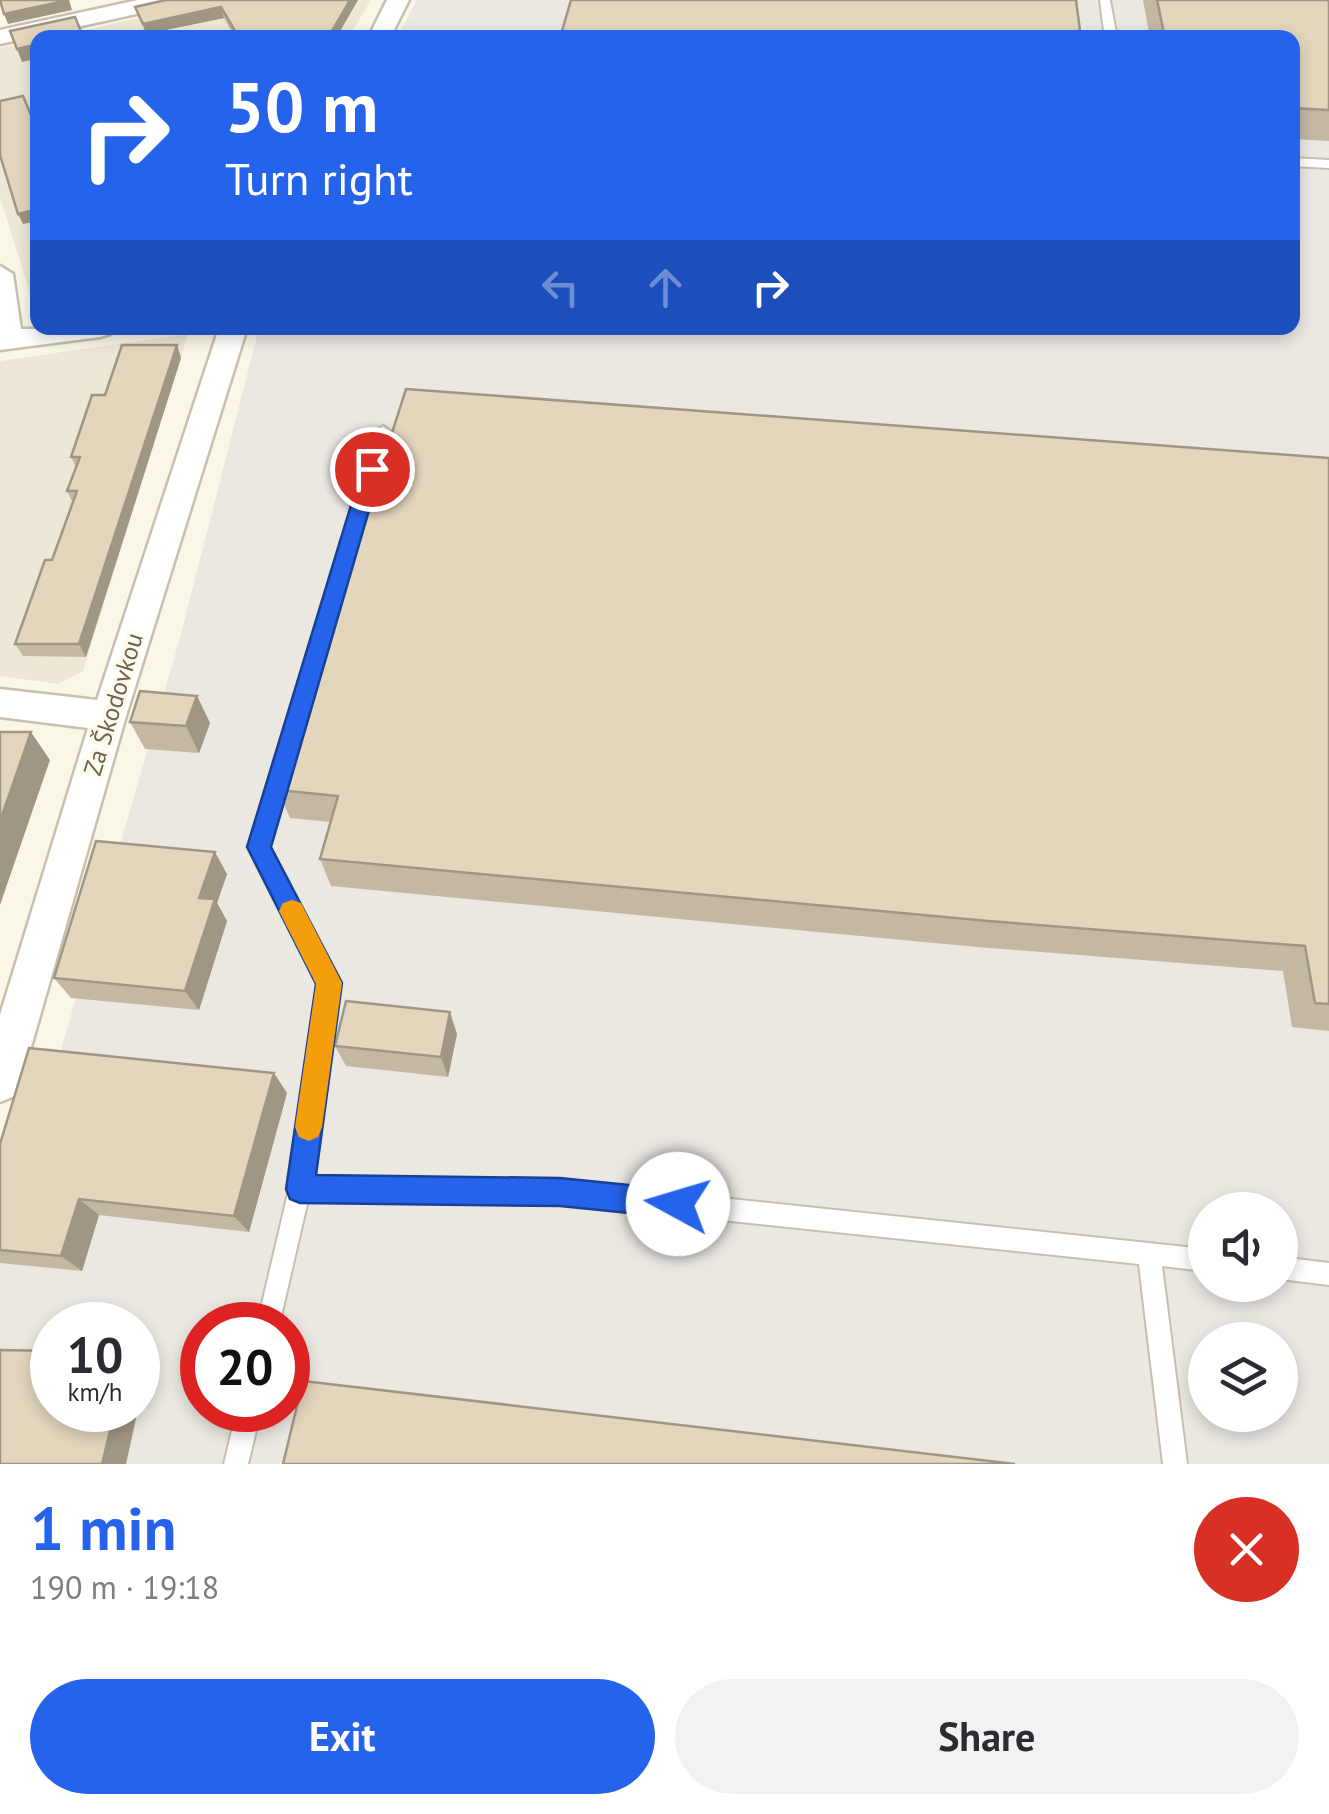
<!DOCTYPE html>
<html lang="en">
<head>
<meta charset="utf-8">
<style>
  :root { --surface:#fff; --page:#f2f2f3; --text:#2b2b33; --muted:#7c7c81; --accent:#2563eb }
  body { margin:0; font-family:"PT Sans",sans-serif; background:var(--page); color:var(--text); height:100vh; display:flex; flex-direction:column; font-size:38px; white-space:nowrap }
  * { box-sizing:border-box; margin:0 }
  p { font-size:32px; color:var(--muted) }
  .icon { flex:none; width:55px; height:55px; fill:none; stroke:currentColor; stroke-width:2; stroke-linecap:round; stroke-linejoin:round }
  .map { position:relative; height:1464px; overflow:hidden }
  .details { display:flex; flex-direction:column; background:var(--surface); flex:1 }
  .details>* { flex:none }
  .top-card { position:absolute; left:30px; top:30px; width:1270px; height:305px; border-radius:20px; box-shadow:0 5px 15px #0003; background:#2563eb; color:#fff; overflow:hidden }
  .buttons { position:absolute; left:1188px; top:1192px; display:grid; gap:20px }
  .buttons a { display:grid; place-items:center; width:110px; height:110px; border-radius:50%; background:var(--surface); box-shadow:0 5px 15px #0003; font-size:50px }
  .speed { position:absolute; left:30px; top:1302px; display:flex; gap:20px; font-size:50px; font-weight:700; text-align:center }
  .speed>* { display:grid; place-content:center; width:130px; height:130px; border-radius:50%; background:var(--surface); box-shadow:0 5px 15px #0003; line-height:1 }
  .speed small { font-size:25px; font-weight:400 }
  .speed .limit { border:15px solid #d22; background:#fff; color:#111 }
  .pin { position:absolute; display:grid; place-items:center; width:85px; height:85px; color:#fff; margin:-42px; border:5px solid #fff; border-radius:50%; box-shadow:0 2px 10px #0007 }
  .me { position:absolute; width:110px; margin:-55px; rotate:276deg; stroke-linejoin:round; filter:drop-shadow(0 0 8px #0008) }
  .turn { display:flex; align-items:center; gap:35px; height:210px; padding:0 30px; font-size:45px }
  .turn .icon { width:130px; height:130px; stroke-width:2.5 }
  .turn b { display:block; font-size:70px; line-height:85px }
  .lanes { display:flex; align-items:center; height:95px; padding:0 30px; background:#0003; justify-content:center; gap:50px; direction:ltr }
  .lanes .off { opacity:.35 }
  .round { display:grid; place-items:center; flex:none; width:105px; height:105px; border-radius:52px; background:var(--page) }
  .overview { display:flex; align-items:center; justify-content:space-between; height:170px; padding:0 30px }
  h1 { font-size:60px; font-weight:600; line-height:75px; color:var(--accent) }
  .button { display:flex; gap:20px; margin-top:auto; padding:20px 30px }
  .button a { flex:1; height:115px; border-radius:60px; background:var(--accent); color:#fff; font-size:40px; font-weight:600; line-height:115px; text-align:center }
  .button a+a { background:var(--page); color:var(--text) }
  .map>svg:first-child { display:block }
</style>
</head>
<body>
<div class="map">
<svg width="1329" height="1464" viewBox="0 0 1329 1464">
  <rect width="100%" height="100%" fill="#faf7e9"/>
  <!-- residential -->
  <path fill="#ede8d5" d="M218 0H371L349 37 49 38Z
    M37 40V316L0 197V48Z
    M188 334 83 671 58 684 0 676V361Z"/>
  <!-- industrial -->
  <path fill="#ebe8e2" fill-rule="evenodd" d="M417 0H1329V1464H0V1261L181 634 259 328H1292V38L397 37ZM1205 1210H1280V1285H1205ZM52 1325H138V1410H52ZM202 1325H288V1410H202ZM1205 1340H1280V1415H1205Z"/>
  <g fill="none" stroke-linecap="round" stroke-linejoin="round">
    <!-- lane casing -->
    <g stroke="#c8bfae" stroke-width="4">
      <path id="lane" d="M1100 0H1110L1117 38H1105Z
        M1292 158 1329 160V168L1292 166Z
        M383 426 390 431 268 847 339 983 312 1178 560 1181 1205 1249V1271L1162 1266 1187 1464H1163L1139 1264 560 1203 308 1200 279 1325H257L289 1189 319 984 250 847 376 431Z
        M1280 1257 1329 1263V1285L1280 1279Z
        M237 1410H261L248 1464H224Z"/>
    </g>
    <!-- street casing -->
    <g stroke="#c8bfae" stroke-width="5">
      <path id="street" d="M138 0H179L168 7 0 44V30Z
        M387 0H409L390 38H368Z
        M0 266 13 274 21 329 114 328 110 334 100 337 0 350Z
        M219 328H247L126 716 21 1082 15 1096 0 1102V1015L88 728 0 717V689L97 700Z"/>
    </g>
    <!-- lane -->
    <use href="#lane" fill="#fff" fill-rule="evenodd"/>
    <!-- street -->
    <use href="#street" fill="#fff" fill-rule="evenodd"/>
  </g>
  <!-- wall -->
  <path fill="#c4b8a3" d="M166 0H358L336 38H235L224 18 146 34 135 7Z
    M1143 0H1329V141L1292 139V38H1150Z
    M177 345 181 358 86 657 23 656 15 644 52 560 73 503 67 491 76 467 71 457 105 395Z
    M1329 458V1031L1292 1027 1283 971 977 947 331 886 320 859 330 822 290 818 278 790Z
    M197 696 210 723 199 753 145 749 130 722Z
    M227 874 217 903 227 921 199 1010 71 998 54 978Z
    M457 1034 448 1077 346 1066 335 1046Z
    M287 1093 249 1232 99 1215 82 1271 0 1263V1144Z"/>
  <!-- shaded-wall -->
  <path fill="#a09684" d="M69 0 72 10 8 24 4 14Z
    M350 0H358L336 38H328Z
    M221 7 224 18 146 34 143 24Z
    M38 44V58L22 62 17 49Z
    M38 209V221L23 224 18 214Z
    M177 345 181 358 86 657 79 644Z
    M197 696 210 723 199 753 186 726Z
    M31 732 50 760 0 905V821Z
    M215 852 227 874 217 903 227 921 199 1010 185 991 199 898Z
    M450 1012 457 1034 448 1077 441 1057Z
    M274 1073 287 1093 249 1232 234 1216Z
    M79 1199 99 1215 82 1271 61 1256Z
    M138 1358 148 1364 126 1464H102L115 1410H138Z"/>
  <!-- building -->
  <path fill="#e4d6bd" stroke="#a09684" stroke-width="2.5" d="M0 0H69L4 14Z
    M166 0H350L328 38H239L221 7 143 24 135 7Z
    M571 0H1076L1081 38H560Z
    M1157 0H1329V110L1292 108V38H1165Z
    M75 17 82 34 67 38H38V44L17 49 10 31Z
    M23 96 38 132V209L18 214 0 155V101Z
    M122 345H177L79 644H15L45 560H52L77 491H67L80 457H71L92 395H105Z
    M406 389 1329 458V1004L1315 1003 1305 946 988 921 320 859 338 796 278 790Z
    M140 691 197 696 186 726 130 722Z
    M0 732H31L0 821Z
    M96 841 215 852 199 898 215 899 185 991 54 978Z
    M346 1001 450 1012 441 1057 335 1046Z
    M29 1048 274 1073 234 1216 79 1199 61 1256 0 1250V1144Z
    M0 1350 52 1351V1410H115L102 1464H0Z
    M303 1381 1015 1464H283Z"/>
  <!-- route -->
  <path fill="#2563eb" stroke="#184099" stroke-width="2.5" d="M372 462 381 469 271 847 342 983 316 1175 560 1178 678 1190 688 1194 692 1204 688 1214 678 1218 560 1206 300 1203 290 1199 286 1189 316 984 247 847 362 469Z"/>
  <!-- slow -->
  <path fill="#f59e0b" d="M292 900 301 903 342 983 322 1127 318 1137 309 1141 299 1137 295 1127 316 984 279 911 283 903Z"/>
  <g text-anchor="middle" stroke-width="8" stroke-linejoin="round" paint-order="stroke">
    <!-- street labels -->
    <g font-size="25" fill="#716350" stroke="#fdfbef">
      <text transform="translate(113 704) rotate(-73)" y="9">Za Škodovkou</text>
    </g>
  </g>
</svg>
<div class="buttons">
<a><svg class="icon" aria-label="sound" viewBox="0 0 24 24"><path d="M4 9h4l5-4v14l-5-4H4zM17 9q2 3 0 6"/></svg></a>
<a><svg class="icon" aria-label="layers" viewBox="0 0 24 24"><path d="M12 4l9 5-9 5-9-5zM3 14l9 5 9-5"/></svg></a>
</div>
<div class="speed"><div>10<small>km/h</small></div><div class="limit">20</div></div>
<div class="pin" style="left:372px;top:469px;background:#d93025"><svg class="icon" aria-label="arrive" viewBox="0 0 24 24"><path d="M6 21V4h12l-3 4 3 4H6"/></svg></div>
<svg class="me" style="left:678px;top:1204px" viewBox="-20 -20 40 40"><circle r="19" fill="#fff"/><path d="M0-13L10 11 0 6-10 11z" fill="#2563eb"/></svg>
<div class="top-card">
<div class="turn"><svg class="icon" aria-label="right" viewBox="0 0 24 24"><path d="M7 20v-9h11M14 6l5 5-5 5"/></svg><div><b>50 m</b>Turn right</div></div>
<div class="lanes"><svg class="icon off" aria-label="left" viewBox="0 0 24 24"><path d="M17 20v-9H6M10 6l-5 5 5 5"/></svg><svg class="icon off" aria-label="ahead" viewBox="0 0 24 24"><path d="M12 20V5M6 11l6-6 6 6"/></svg><svg class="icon" aria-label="right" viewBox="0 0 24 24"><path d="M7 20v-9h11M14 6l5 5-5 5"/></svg></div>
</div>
</div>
<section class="details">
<div class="overview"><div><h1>1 min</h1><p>190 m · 19:18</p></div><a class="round" style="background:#d93025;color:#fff"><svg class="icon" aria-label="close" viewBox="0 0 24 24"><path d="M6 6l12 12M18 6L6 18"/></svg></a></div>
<div class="button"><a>Exit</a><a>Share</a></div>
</section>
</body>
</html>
